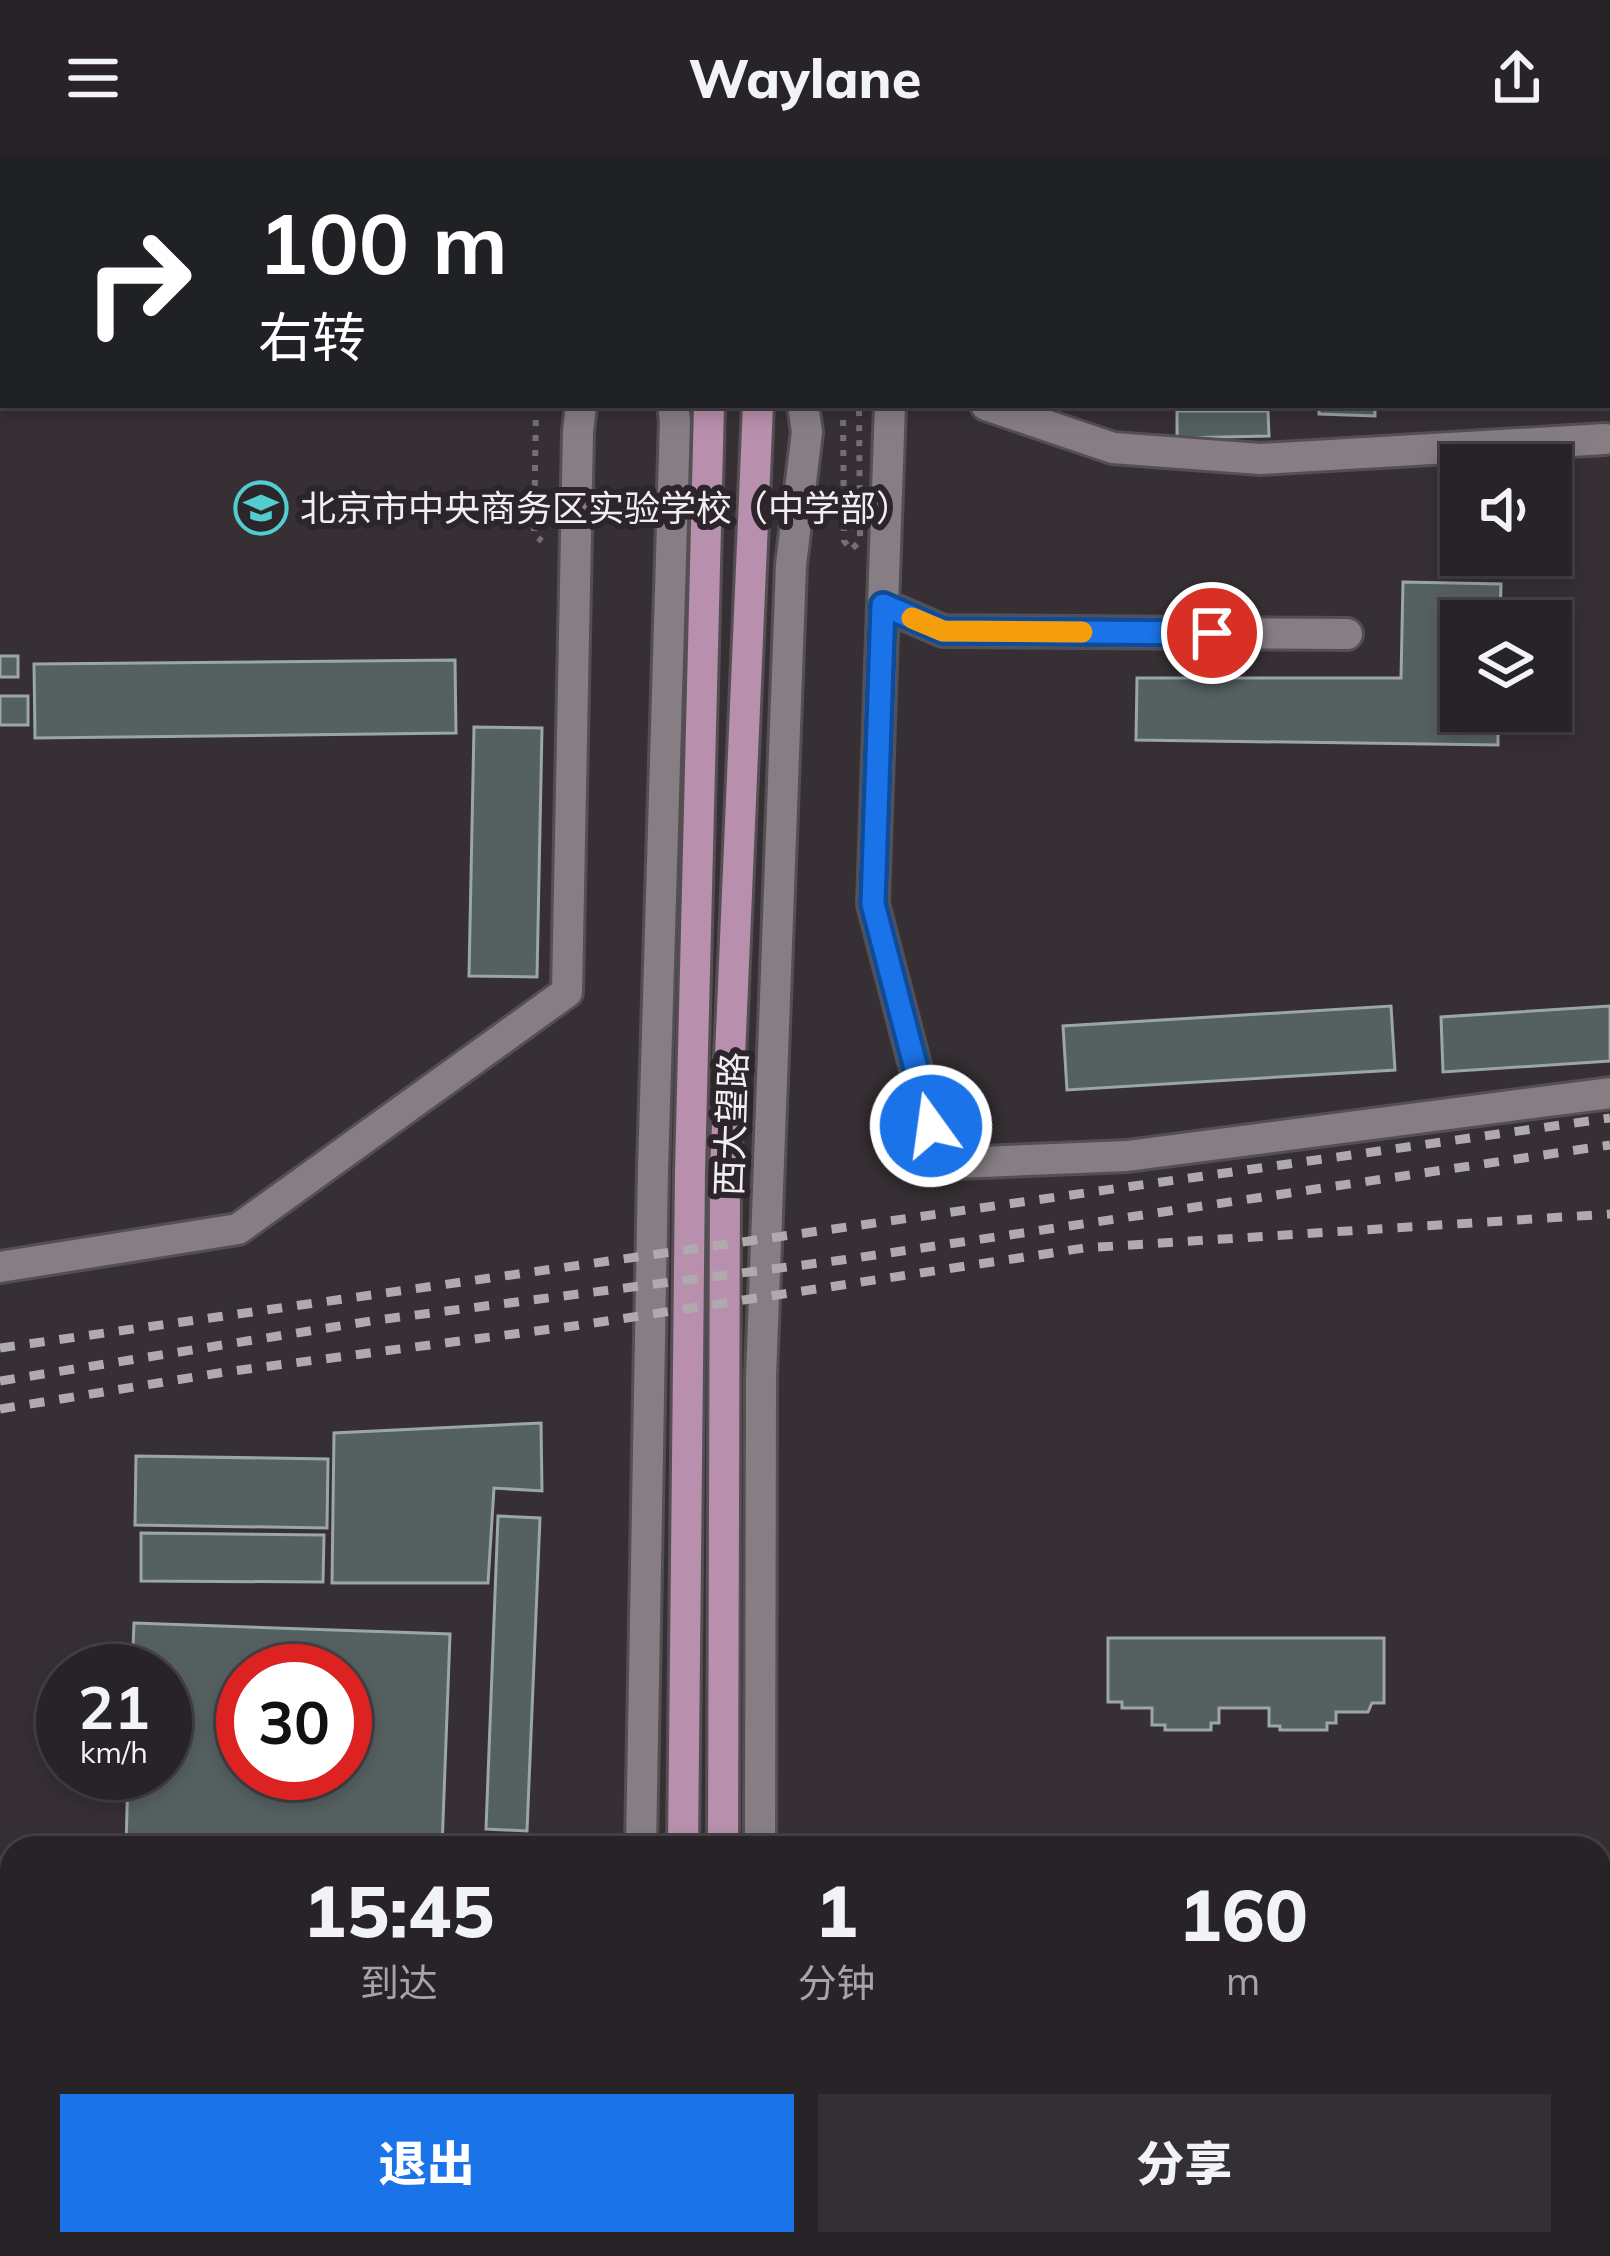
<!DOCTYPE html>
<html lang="zh">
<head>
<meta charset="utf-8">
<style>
  :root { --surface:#282327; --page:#342f33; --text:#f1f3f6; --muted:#a5a4a7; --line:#444044; --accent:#1a73e8 }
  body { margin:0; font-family:Mulish,"Noto Sans SC",sans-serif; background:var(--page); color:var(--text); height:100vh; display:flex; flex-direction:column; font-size:45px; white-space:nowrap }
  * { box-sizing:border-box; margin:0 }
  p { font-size:39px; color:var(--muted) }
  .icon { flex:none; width:66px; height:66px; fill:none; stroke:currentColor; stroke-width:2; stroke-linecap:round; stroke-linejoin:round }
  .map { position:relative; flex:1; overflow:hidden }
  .panel { position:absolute; left:0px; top:1680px; width:1611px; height:420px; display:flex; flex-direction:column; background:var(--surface); border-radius:36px 36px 0 0; box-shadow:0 6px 18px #0003,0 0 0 3px var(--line) }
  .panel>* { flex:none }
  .hud { position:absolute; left:0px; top:0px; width:1611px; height:252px; box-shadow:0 6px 18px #0003,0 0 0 3px var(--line); background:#202124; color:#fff; overflow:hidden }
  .buttons { position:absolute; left:1440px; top:288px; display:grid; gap:24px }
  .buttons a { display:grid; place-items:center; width:132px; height:132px; border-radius:0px; background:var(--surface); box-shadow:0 6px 18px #0003,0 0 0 3px var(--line); font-size:60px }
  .speed { position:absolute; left:36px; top:1488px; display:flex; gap:24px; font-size:60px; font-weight:700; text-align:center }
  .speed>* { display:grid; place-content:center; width:156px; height:156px; border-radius:50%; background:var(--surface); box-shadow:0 6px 18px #0003,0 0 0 3px var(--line); line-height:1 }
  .speed small { font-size:30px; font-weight:400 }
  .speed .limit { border:18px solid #d22; background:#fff; color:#111 }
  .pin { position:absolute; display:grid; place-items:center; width:102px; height:102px; color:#fff; margin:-51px; border:6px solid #fff; border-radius:50%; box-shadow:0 3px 12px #0007 }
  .me { position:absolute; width:132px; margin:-66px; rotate:346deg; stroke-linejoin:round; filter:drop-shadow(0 0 9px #0008) }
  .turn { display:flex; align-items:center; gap:42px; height:252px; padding:0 60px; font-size:54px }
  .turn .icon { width:156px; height:156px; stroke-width:2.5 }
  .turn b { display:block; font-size:84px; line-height:102px }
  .eta { display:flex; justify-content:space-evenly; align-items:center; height:204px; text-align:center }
  .eta b { font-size:72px; font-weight:800; line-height:84px }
  .primary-button { display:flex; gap:24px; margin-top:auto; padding:24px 60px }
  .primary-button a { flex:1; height:138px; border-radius:0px; background:var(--accent); color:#fff; font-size:48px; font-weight:800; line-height:138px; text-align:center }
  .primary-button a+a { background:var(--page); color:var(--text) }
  header { display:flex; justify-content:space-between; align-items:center; height:156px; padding:0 60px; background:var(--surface); font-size:54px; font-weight:800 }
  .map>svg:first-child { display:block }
</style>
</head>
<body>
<header><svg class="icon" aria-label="menu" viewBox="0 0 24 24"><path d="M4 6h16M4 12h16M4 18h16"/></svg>Waylane<svg class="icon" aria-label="share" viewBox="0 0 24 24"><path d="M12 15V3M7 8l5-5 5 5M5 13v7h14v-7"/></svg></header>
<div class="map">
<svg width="1610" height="2100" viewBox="0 0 1610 2100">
  <rect width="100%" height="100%" fill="#362f34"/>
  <!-- building -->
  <path fill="#556060" stroke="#9ba6a6" stroke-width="3" fill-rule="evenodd" d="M1319 249H1375V260L1319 258Z
    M1177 255H1268L1269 280 1177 282Z
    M1403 426 1501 428 1500 465H1461V555H1498V589L1136 584 1137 522H1401Z
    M0 500H18V521H0Z
    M455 504 456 577 35 582 34 508Z
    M0 540H28V569H0Z
    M474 571 542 572 537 821 469 820Z
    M1391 850 1395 914 1067 934 1063 870Z
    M1610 850V905L1443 916 1441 861Z
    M541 1267 542 1335 494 1332 488 1427H332L334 1277Z
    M136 1300 328 1303 327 1372 135 1369Z
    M498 1360 540 1362 527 1675 486 1673Z
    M141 1377 324 1379 323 1426 141 1425Z
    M134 1467 450 1478 442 1692H126L128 1617H165V1515H132ZM243 1515H345V1617H243Z
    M1108 1482H1384V1547H1372L1368 1556H1336V1567H1327V1574H1280V1570H1269V1552H1219V1567H1211V1574H1165V1569H1152V1552H1122V1546H1108Z
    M0 1702 12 1703V1815H0Z
    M1610 1749V1828H1605V1839H1599V1750Z
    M0 2069 12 2070V2088H58V2100H0Z
    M184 2088H463V2100H183Z"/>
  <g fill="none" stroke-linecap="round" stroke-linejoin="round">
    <!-- minor casing -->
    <g stroke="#544f53" stroke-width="36">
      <path id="minor" d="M647 0V3
        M0 25H3
        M890 249 883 449 943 475 1347 478
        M986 249 1113 292 1260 303 1605 283
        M883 449 873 748 931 971 957 1007 1127 1000 1610 937
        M0 1111 238 1073 567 836 578 276 581 249
        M641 1692 653 1013 675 265 673 249
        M760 1692 761 1222 791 409 807 276 803 249
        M0 1968 12 1969
        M1599 1988H1610"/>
    </g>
    <!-- major casing -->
    <g stroke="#544f53" stroke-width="36">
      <path id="major" d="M697 0V3
        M761 3V0
        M683 1692 690 1016 709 249
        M723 1692 725 1016 758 249
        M644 2100V2088
        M707 2100 708 2088"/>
    </g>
    <!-- path -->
    <path stroke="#756f73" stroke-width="6" stroke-dasharray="6 9" stroke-linecap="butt" d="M562 0V3
      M825 0 826 3
      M536 249 534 379 542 385"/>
    <!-- minor -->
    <use href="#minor" stroke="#867e83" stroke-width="30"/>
    <!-- major -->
    <use href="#major" stroke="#b88fac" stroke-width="30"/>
    <!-- rail -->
    <path stroke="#b0aaaf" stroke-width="9" stroke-dasharray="15 15" stroke-linecap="butt" d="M0 1192 1610 962
      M0 1225 377 1164 842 1104 1610 989
      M0 1253 225 1216 574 1170 1084 1092 1610 1058"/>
    <!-- path-bridge -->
    <path stroke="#756f73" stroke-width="6" stroke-dasharray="6 9" stroke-linecap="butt" d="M843 249 844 385 851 394 860 385 859 249"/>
  </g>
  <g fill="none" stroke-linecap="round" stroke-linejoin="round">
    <!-- route casing -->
    <g stroke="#114b97" stroke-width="30">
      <path id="route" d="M931 970 873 748 883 449 943 475 1212 477"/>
    </g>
    <!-- route -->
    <use href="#route" stroke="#1a73e8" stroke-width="21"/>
    <!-- slow -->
    <path stroke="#f59e0b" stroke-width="21" d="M912 462 943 475 1082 476"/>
  </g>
  <!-- icons -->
  <defs>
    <g id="school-ring" transform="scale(2.7)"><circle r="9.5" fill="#2c252a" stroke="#52cdcf" stroke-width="1.5"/><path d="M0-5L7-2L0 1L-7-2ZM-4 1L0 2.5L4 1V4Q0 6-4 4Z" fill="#52cdcf"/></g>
  </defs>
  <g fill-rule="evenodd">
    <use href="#school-ring" x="261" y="352"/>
  </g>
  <g text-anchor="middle" stroke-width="12" stroke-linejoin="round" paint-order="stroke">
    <!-- poi labels -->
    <g font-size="36" fill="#f2edf1" stroke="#2c252a" text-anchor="start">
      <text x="300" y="365">北京市中央商务区实验学校（中学部）</text>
    </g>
    <!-- street labels -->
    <g font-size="36" fill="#f2edf1" stroke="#2c252a">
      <text transform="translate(731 968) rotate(-88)" y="13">西大望路</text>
    </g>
  </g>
</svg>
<div class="buttons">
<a><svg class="icon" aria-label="sound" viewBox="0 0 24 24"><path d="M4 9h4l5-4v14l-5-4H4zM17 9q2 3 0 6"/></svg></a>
<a><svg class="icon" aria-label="layers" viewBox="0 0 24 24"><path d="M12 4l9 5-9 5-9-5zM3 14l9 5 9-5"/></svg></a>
</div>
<div class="speed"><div>21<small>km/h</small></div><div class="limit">30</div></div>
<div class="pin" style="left:1212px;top:477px;background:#d93025"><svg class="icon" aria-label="arrive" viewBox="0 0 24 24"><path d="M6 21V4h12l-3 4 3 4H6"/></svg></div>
<svg class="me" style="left:931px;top:970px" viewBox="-20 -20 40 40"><circle r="17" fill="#1a73e8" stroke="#fff" stroke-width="3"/><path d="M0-11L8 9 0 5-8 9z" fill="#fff"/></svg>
<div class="hud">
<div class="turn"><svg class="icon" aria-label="right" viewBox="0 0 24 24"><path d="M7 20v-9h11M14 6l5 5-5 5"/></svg><div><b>100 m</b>右转</div></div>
</div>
<section class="panel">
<div class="eta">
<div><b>15:45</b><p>到达</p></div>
<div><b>1</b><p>分钟</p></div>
<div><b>160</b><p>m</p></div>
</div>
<div class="primary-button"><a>退出</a><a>分享</a></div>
</section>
</div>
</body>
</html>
